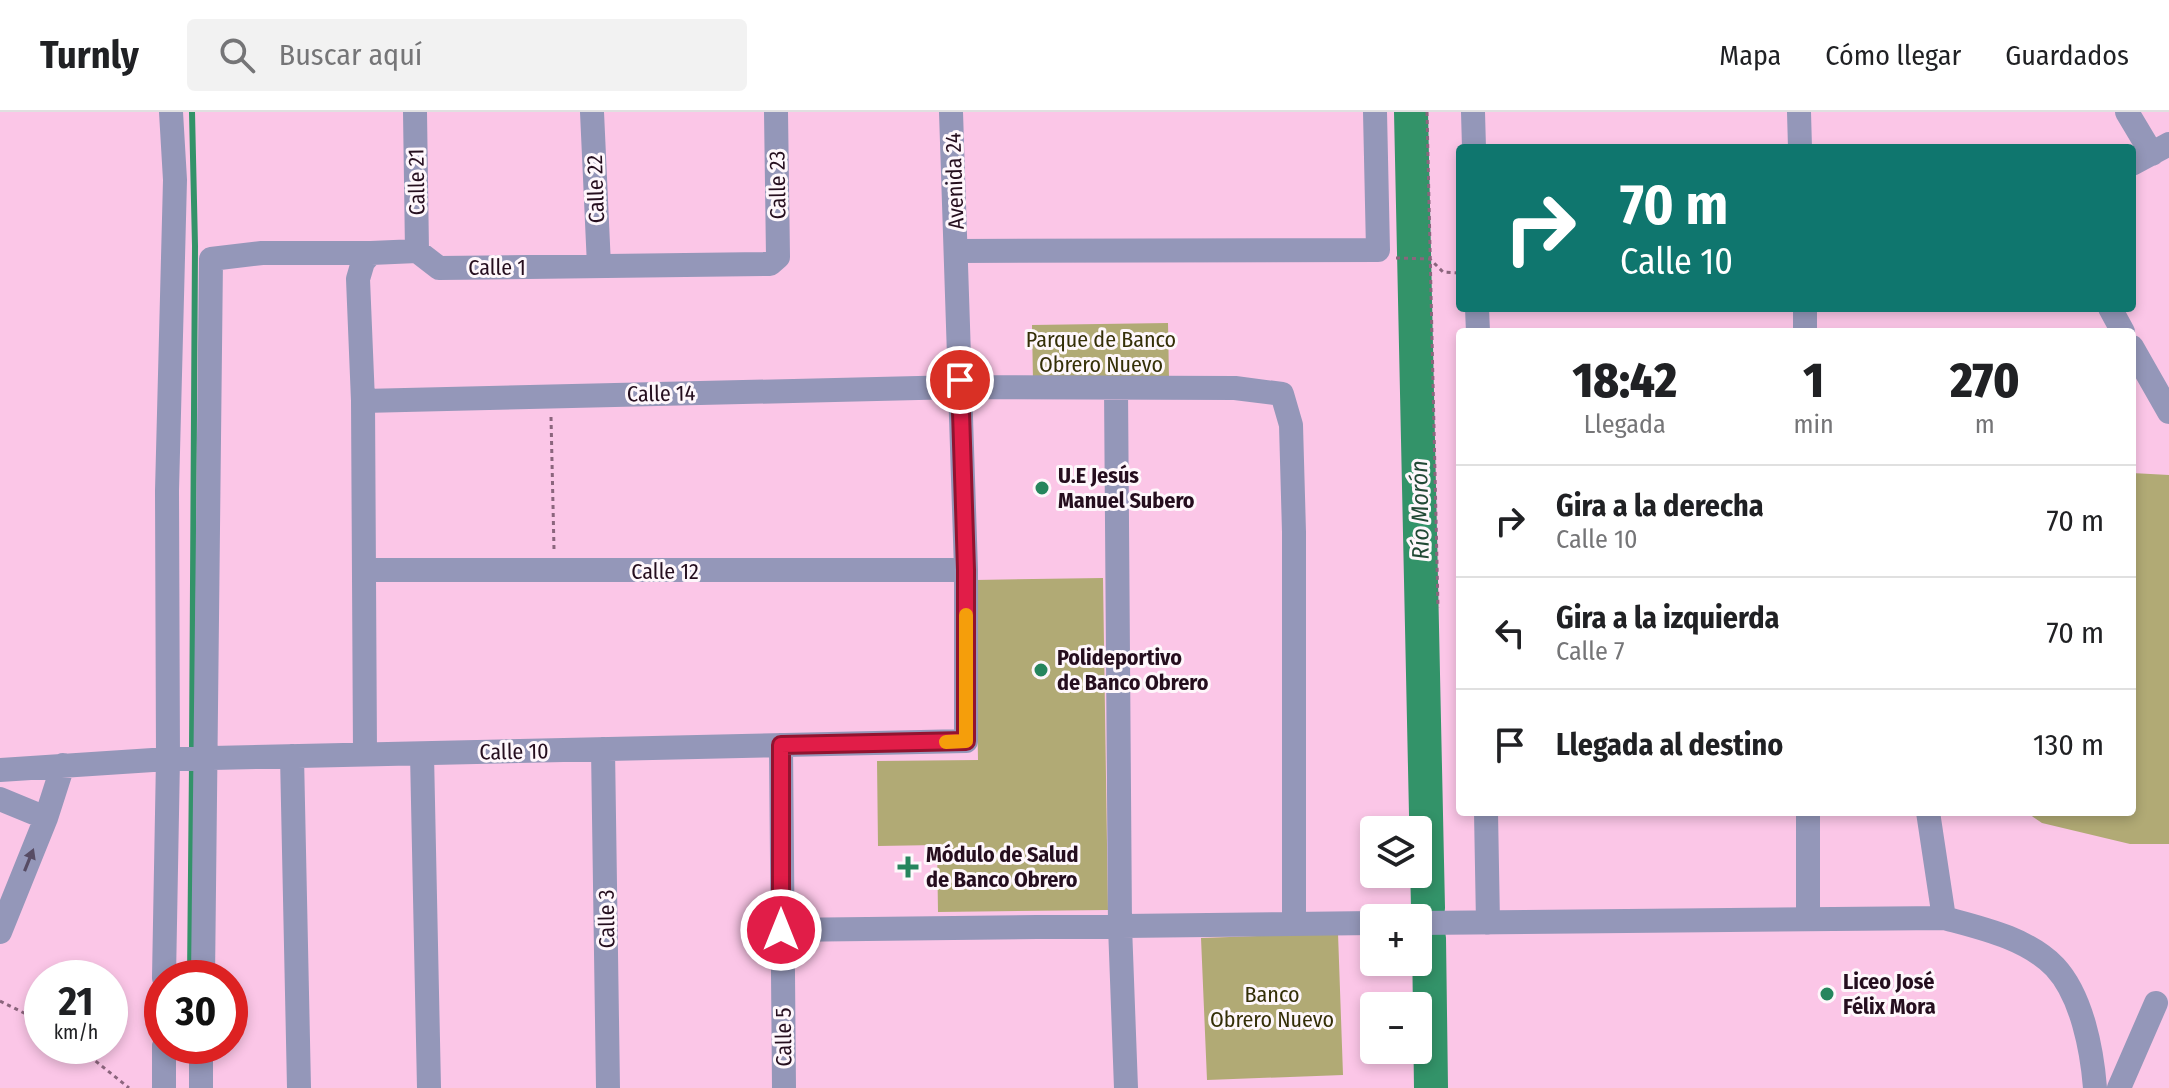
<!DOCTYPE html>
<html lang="es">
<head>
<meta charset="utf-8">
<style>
  :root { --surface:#fff; --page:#f2f2f2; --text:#202124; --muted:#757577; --line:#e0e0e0 }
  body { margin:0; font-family:"Fira Sans Condensed",sans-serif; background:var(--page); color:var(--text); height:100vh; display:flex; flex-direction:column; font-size:30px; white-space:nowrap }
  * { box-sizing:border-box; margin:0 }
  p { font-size:26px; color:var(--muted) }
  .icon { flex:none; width:44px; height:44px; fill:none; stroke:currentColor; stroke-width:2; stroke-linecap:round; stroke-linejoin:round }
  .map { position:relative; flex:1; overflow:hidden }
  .drawer { position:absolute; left:1456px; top:216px; width:680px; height:488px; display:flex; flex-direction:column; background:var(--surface); border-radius:8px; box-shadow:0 4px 12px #0003 }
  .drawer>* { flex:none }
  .top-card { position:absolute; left:1456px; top:32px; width:680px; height:168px; border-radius:8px; box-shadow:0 4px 12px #0003; background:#0f766e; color:#fff; overflow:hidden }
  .controls { position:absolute; left:1360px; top:704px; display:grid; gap:16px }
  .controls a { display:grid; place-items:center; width:72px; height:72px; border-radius:8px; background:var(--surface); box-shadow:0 4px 12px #0003; font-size:40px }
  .speed { position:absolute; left:24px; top:848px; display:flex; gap:16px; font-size:40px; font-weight:700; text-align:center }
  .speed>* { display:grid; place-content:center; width:104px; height:104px; border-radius:50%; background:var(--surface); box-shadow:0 4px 12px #0003; line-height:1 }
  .speed small { font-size:20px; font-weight:400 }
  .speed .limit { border:12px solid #d22; background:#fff; color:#111 }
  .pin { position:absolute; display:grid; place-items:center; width:68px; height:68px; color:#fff; margin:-34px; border:4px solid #fff; border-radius:50%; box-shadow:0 2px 8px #0007 }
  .me { position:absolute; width:88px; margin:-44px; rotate:0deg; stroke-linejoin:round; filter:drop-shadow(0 0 6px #0008) }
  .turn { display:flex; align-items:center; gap:28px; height:168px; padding:0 32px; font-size:36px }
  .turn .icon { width:104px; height:104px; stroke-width:2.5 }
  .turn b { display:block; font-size:56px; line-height:68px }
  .eta { display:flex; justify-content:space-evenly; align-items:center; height:136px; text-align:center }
  .eta b { font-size:48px; font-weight:800; line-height:56px }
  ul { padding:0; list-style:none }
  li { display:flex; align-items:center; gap:24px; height:112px; padding:0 32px; border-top:2px solid var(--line) }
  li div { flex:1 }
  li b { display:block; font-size:30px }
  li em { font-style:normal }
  header { display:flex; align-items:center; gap:48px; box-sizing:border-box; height:112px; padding:0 40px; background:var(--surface); border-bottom:2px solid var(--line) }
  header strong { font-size:38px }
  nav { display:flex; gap:44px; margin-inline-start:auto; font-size:28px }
  .search { width:560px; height:72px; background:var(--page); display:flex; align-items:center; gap:20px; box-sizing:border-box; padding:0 28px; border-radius:8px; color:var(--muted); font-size:30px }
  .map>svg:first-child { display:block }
</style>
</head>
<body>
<header>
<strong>Turnly</strong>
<div class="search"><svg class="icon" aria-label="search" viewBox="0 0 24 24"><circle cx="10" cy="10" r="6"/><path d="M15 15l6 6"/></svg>Buscar aquí</div>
<nav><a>Mapa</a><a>Cómo llegar</a><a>Guardados</a></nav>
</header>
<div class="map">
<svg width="2169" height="976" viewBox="0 0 2169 976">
  <rect width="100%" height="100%" fill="#fbc6e7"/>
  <!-- green -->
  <path fill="#b1aa75" d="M1168 211 1169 267 1033 269 1032 213Z
    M2132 361 2169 363V732H2130L2042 711 2026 700H2132Z
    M1103 466 1108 798 938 800 937 733 878 734 877 649 978 648 975 468Z
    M1338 821 1343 963 1207 968 1201 826Z"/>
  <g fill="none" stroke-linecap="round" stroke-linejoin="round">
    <!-- stream -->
    <path stroke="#339369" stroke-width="6" d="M192 0 195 134 192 640
      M190 866 192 652"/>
    <!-- river -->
    <path stroke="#339369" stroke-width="34" d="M1411 0 1428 796
      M1429 826 1431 976"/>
    <!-- path -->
    <path stroke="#8b657d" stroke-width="3" stroke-dasharray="4 4" stroke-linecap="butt" d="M1427 0 1438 496
      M1396 146 1430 147 1443 160 1460 161
      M551 305 554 437
      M0 889 42 910
      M77 934 129 976"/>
    <!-- minor -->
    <path stroke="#9497b9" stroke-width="24" d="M415 0 417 139
      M592 0 599 154
      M1473 0 1474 36
      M1799 0 1800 36
      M2127 0 2152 42
      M2132 52 2169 32
      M957 139 1378 138 1375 0
      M1477 196 1478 220
      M1805 196V220
      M2110 196 2123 220
      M2132 235 2169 300
      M1116 276 1120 814 1126 976
      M363 289 960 275 1235 276 1282 282 1291 313 1294 420V810
      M364 458H966
      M781 633 784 976
      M603 637 608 976
      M365 642 363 289 358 167 363 150 371 141 417 139 439 156 770 152 778 145 776 0
      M422 642 429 976
      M292 644 299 976
      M0 658 168 647 966 629V458L951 0
      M0 687 46 706
      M1486 700 1488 811
      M1808 700V805
      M1928 700 1944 806
      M1418 811 1944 806C1981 816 2027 826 2055 855 2082 884 2092 938 2095 976
      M781 818 1374 811
      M0 820 46 706 63 653
      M164 866 168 647 167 379 175 68 171 0
      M203 866 211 147 262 141H371
      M164 934V976
      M201 976V934
      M2119 976 2156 891"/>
  </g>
  <!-- one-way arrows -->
  <defs><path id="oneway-solid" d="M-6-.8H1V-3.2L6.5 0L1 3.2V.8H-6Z" transform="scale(2)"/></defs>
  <use fill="#574c64" href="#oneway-solid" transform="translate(29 748) rotate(-68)"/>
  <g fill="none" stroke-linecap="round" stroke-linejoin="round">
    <!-- route casing -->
    <g stroke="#92132f" stroke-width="20">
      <path id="route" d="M781 818V633L966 629V458L960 268"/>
    </g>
    <!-- route -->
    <use href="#route" stroke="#e11d48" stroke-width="14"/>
    <!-- slow -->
    <path stroke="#f59e0b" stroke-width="14" d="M946 630 966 629V503"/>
  </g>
  <!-- markers -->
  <g fill="#26855d" stroke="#fef7fb" stroke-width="3">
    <circle cx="1042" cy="376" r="8"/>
    <circle cx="1041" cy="558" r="8"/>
    <path d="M904 743h8v8h8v8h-8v8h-8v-8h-8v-8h8z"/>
    <circle cx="1827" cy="882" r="8"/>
  </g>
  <g text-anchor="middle" stroke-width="6" stroke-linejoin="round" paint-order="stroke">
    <!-- street labels -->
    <g font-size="22" fill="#250e1e" stroke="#fef7fb">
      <text transform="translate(954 69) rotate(-92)" y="8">Avenida 24</text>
      <text transform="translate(416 70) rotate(-91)" y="8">Calle 21</text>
      <text transform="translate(777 73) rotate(-91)" y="8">Calle 23</text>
      <text transform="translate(595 77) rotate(-92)" y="8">Calle 22</text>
      <text x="497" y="163">Calle 1</text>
      <text transform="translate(661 281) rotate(-1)" y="8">Calle 14</text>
      <text x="665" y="467">Calle 12</text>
      <text transform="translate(514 639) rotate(-1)" y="8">Calle 10</text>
      <text transform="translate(606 807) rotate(-91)" y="8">Calle 3</text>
      <text transform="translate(783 925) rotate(-91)" y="8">Calle 5</text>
    </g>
    <!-- park labels -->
    <g font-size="22" fill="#342f07" stroke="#fef7fb">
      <text x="1101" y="235">Parque de Banco<tspan x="1101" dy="25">Obrero Nuevo</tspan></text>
      <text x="1272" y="890">Banco<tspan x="1272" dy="25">Obrero Nuevo</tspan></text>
    </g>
    <!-- poi labels -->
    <g font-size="22" font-weight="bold" fill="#250e1e" stroke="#fef7fb" text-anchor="start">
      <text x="1058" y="371">U.E Jesús<tspan x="1058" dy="25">Manuel Subero</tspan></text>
      <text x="1057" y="553">Polideportivo<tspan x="1057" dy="25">de Banco Obrero</tspan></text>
      <text x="926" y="750">Módulo de Salud<tspan x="926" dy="25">de Banco Obrero</tspan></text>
      <text x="1843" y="877">Liceo José<tspan x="1843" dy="25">Félix Mora</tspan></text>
    </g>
    <!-- water labels -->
    <g font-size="24" font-style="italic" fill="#214935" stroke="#fef7fb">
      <text transform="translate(1420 398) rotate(-91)" y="8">Río Morón</text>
    </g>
  </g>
</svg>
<div class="controls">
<a><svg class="icon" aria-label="layers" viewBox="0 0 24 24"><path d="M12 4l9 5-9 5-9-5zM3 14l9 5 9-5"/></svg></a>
<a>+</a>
<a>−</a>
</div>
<div class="speed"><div>21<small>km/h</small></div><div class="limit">30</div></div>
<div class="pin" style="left:960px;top:268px;background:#d93025"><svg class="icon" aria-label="arrive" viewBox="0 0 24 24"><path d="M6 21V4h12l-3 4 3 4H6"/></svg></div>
<svg class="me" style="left:781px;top:818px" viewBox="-20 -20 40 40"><circle r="17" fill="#e11d48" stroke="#fff" stroke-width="3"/><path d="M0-11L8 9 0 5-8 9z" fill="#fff"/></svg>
<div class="top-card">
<div class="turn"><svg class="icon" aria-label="right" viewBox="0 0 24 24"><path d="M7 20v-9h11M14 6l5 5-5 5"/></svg><div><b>70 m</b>Calle 10</div></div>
</div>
<section class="drawer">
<div class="eta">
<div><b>18:42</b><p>Llegada</p></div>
<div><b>1</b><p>min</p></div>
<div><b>270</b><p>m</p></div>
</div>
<ul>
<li><svg class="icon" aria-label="right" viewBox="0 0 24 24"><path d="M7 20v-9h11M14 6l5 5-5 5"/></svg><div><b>Gira a la derecha</b><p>Calle 10</p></div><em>70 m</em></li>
<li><svg class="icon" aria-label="left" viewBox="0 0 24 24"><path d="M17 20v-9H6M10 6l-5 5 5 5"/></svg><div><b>Gira a la izquierda</b><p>Calle 7</p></div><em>70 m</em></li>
<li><svg class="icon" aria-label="arrive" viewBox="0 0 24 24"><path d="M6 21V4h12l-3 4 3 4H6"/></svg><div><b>Llegada al destino</b></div><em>130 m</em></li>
</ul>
</section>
</div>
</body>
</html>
